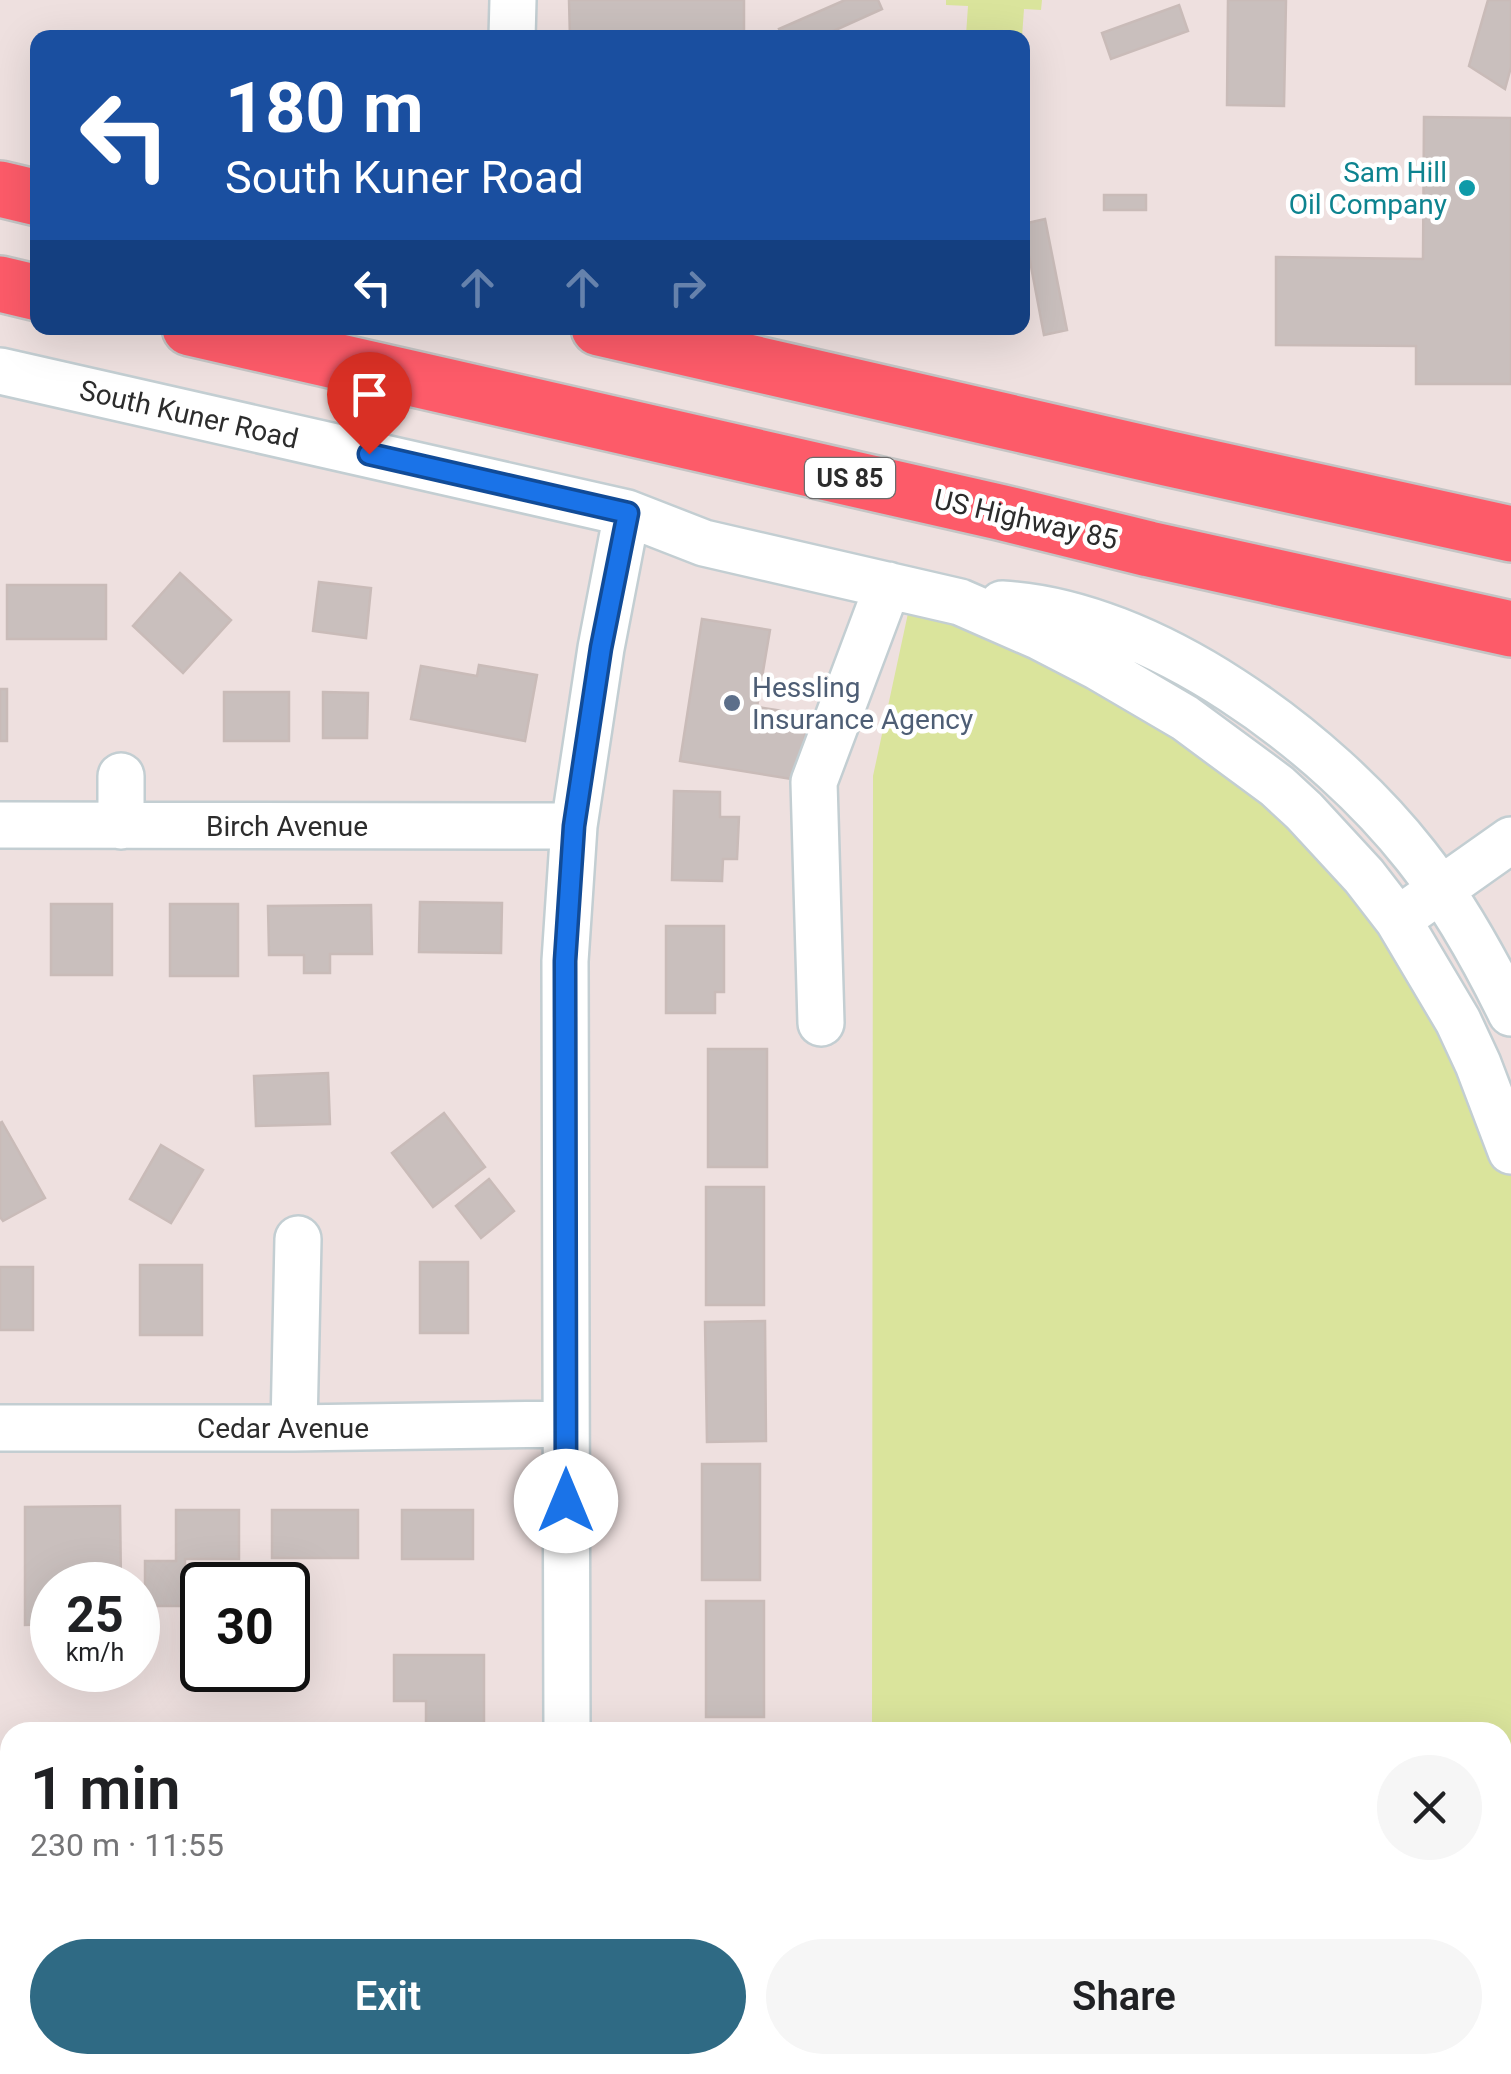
<!DOCTYPE html>
<html lang="en">
<head>
<meta charset="utf-8">
<style>
  :root { --surface:#fff; --page:#f6f6f6; --text:#202124; --muted:#757577; --accent:#2f6a84 }
  body { margin:0; font-family:Roboto,sans-serif; background:var(--page); color:var(--text); height:100vh; display:flex; flex-direction:column; font-size:38px; white-space:nowrap }
  * { box-sizing:border-box; margin:0 }
  p { font-size:32px; color:var(--muted) }
  .icon { flex:none; width:55px; height:55px; fill:none; stroke:currentColor; stroke-width:2; stroke-linecap:round; stroke-linejoin:round }
  .map { position:relative; flex:1; overflow:hidden }
  .drawer { position:absolute; left:0px; top:1722px; width:1512px; height:352px; display:flex; flex-direction:column; background:var(--surface); border-radius:30px 30px 0 0; box-shadow:0 10px 40px #0002 }
  .drawer>* { flex:none }
  .banner { position:absolute; left:30px; top:30px; width:1000px; height:305px; border-radius:20px; box-shadow:0 10px 40px #0002; background:#1a4fa0; color:#fff; overflow:hidden }
  .speed { position:absolute; left:30px; top:1562px; display:flex; gap:20px; font-size:50px; font-weight:700; text-align:center }
  .speed>* { display:grid; place-content:center; width:130px; height:130px; border-radius:50%; background:var(--surface); box-shadow:0 10px 40px #0002; line-height:1 }
  .speed small { font-size:25px; font-weight:400 }
  .speed .limit { border:5px solid #111; border-radius:15px; background:#fff; color:#111 }
  .pin { position:absolute; display:grid; place-items:center; width:85px; height:85px; color:#fff; margin:-102px -42px; border-radius:50% 50% 50% 0; rotate:-45deg; box-shadow:0 0 10px #0007 }
  .pin .icon { rotate:45deg }
  .me { position:absolute; width:110px; margin:-55px; rotate:0deg; stroke-linejoin:round; filter:drop-shadow(0 0 8px #0008) }
  .turn { display:flex; align-items:center; gap:35px; height:210px; padding:0 30px; font-size:45px }
  .turn .icon { width:130px; height:130px; stroke-width:2.5 }
  .turn b { display:block; font-size:70px; line-height:85px }
  .lanes { display:flex; align-items:center; height:95px; padding:0 30px; background:#0003; justify-content:center; gap:50px; direction:ltr }
  .lanes .off { opacity:.35 }
  .round { display:grid; place-items:center; flex:none; width:105px; height:105px; border-radius:52px; background:var(--page) }
  .overview { display:flex; align-items:center; justify-content:space-between; height:170px; padding:0 30px }
  h1 { font-size:60px; font-weight:600; line-height:75px }
  .primary-button { display:flex; gap:20px; margin-top:auto; padding:20px 30px }
  .primary-button a { flex:1; height:115px; border-radius:60px; background:var(--accent); color:#fff; font-size:40px; font-weight:600; line-height:115px; text-align:center }
  .primary-button a+a { background:var(--page); color:var(--text) }
  .map>svg:first-child { display:block }
</style>
</head>
<body>
<div class="map">
<svg width="1511" height="2074" viewBox="0 0 1511 2074">
  <rect width="100%" height="100%" fill="#eee0df"/>
  <!-- green -->
  <path fill="#dae49c" d="M946 0H1042L1041 10 1024 9 1022 37 966 35 968 6 946 5Z
    M913 590 1040 637 1338 846 1511 1151V2074H872V2065H1502V1732H872L873 776Z"/>
  <!-- building -->
  <path fill="#c9bfbd" stroke="#c9bbb8" stroke-width="2.5" d="M569 0H744V38H570Z
    M845 0H878L882 9 818 38H783L779 29Z
    M1228 0H1286L1284 106 1227 105Z
    M1488 0H1511V67L1505 89 1469 66Z
    M1179 5 1188 31 1111 59 1102 33Z
    M1424 117 1511 118V384H1416V346L1276 345V257L1423 259Z
    M1104 195H1146V210H1104Z
    M1045 219 1067 330 1044 335 1023 224Z
    M180 573 231 620 183 673 133 626Z
    M319 582 371 588 366 638 313 631Z
    M7 585H106V639H7Z
    M702 619 770 630 757 707 808 715 798 780 680 761Z
    M479 665 537 675 525 741 411 719 421 666 477 676Z
    M0 689H7V741H0Z
    M224 692H289V741H224Z
    M323 692 368 693 367 738H323Z
    M674 791 720 792V817H739L737 859H723L722 881 672 880Z
    M420 902 502 903 501 953 419 952Z
    M51 904H112V975H51Z
    M170 904H238V976H170Z
    M371 905 372 954H330V973H304V955H269L268 906Z
    M666 926H724V992H715V1013H666Z
    M708 1049H767V1167H708Z
    M328 1073 330 1124 256 1126 254 1076Z
    M444 1113 485 1167 433 1207 392 1153Z
    M2 1122 45 1198 3 1221 0 1217V1123Z
    M161 1145 203 1170 171 1223 130 1199Z
    M489 1179 514 1211 481 1238 456 1206Z
    M706 1187H764V1305H706Z
    M420 1262H468V1333H420Z
    M140 1265H202V1335H140Z
    M0 1267H33V1330H0Z
    M765 1321 766 1441 707 1442 705 1322Z
    M702 1464H760V1580H702Z
    M120 1506 121 1584 52 1585V1624L25 1625V1507Z
    M176 1510H239V1559H185V1606H145V1561H176Z
    M272 1510H358V1558H272Z
    M402 1510H473V1559H402Z
    M706 1601H764V1717H706Z
    M394 1655H484V1732H399V1724H426V1701H394Z
    M34 1724H124V1732H34Z
    M276 1725H340V1732H276Z
    M153 1726H221V1732H153Z
    M703 2065H760V2074H703Z"/>
  <g fill="none" stroke-linecap="round" stroke-linejoin="round">
    <!-- minor casing -->
    <g stroke="#c3ced2" stroke-width="50">
      <path id="minor" d="M512 38 513 0
        M0 371 627 513 704 543 960 602 1040 637 1098 667 1185 718 1277 786 1304 811 1364 876 1398 920 1458 1021 1478 1064 1511 1151
        M1002 604C1152 612 1326 741 1416 856 1454 904 1484 958 1511 1013
        M121 776V826
        M0 825 574 826
        M1416 907 1511 840
        M821 1023 814 782 888 585
        M0 1428H294L565 1424
        M294 1428 298 1239
        M567 1732 565 961 574 826 601 648 627 513
        M0 1858H10
        M567 2065V2074"/>
    </g>
    <!-- highway casing -->
    <g stroke="#c4c4c4" stroke-width="60">
      <path id="highway" d="M0 189 38 198
        M0 284 38 293
        M190 328 999 512 1149 549 1511 629
        M599 328 1166 458 1511 534"/>
    </g>
    <!-- minor -->
    <use href="#minor" stroke="#fff" stroke-width="45"/>
    <!-- highway -->
    <use href="#highway" stroke="#fd5b69" stroke-width="55"/>
  </g>
  <g fill="none" stroke-linecap="round" stroke-linejoin="round">
    <!-- route casing -->
    <g stroke="#114b97" stroke-width="25">
      <path id="route" d="M369 454 628 513 601 648 574 826 565 961 566 1501"/>
    </g>
    <!-- route -->
    <use href="#route" stroke="#1a73e8" stroke-width="18"/>
  </g>
  <!-- markers -->
  <circle fill="#0f9aa8" stroke="#fff" stroke-width="4" cx="1467" cy="188" r="10"/>
  <circle fill="#5c6f8a" stroke="#fff" stroke-width="4" cx="732" cy="703" r="10"/>
  <g text-anchor="middle" stroke-width="9" stroke-linejoin="round" paint-order="stroke">
    <!-- shield labels -->
    <rect fill="#fff" stroke="#6b6b6b" stroke-width="2.5" x="805" y="458" width="90" height="40" rx="8"/>
    <g font-size="25" font-weight="bold" fill="#2c2c2c">
      <text x="850" y="487">US 85</text>
    </g>
    <!-- culture labels -->
    <g font-size="28" fill="#0d838f" stroke="#fff" text-anchor="end">
      <text x="1447" y="182">Sam Hill<tspan x="1447" dy="32">Oil Company</tspan></text>
    </g>
    <!-- street labels -->
    <g font-size="28" fill="#2c2c2c" stroke="#fff">
      <text transform="translate(189 414) rotate(13)" y="10">South Kuner Road</text>
      <text transform="translate(1026 519) rotate(13)" y="10">US Highway 85</text>
      <text x="287" y="836">Birch Avenue</text>
      <text x="283" y="1438">Cedar Avenue</text>
    </g>
    <!-- service labels -->
    <g font-size="28" fill="#4e5e75" stroke="#fff" text-anchor="start">
      <text x="752" y="697">Hessling<tspan x="752" dy="32">Insurance Agency</tspan></text>
    </g>
  </g>
</svg>
<div class="speed"><div>25<small>km/h</small></div><div class="limit">30</div></div>
<div class="pin" style="left:369px;top:454px;background:#d93025"><svg class="icon" aria-label="arrive" viewBox="0 0 24 24"><path d="M6 21V4h12l-3 4 3 4H6"/></svg></div>
<svg class="me" style="left:566px;top:1501px" viewBox="-20 -20 40 40"><circle r="19" fill="#fff"/><path d="M0-13L10 11 0 6-10 11z" fill="#1a73e8"/></svg>
<div class="banner">
<div class="turn"><svg class="icon" aria-label="left" viewBox="0 0 24 24"><path d="M17 20v-9H6M10 6l-5 5 5 5"/></svg><div><b>180 m</b>South Kuner Road</div></div>
<div class="lanes"><svg class="icon" aria-label="left" viewBox="0 0 24 24"><path d="M17 20v-9H6M10 6l-5 5 5 5"/></svg><svg class="icon off" aria-label="ahead" viewBox="0 0 24 24"><path d="M12 20V5M6 11l6-6 6 6"/></svg><svg class="icon off" aria-label="ahead" viewBox="0 0 24 24"><path d="M12 20V5M6 11l6-6 6 6"/></svg><svg class="icon off" aria-label="right" viewBox="0 0 24 24"><path d="M7 20v-9h11M14 6l5 5-5 5"/></svg></div>
</div>
<section class="drawer">
<div class="overview"><div><h1>1 min</h1><p>230 m · 11:55</p></div><a class="round"><svg class="icon" aria-label="close" viewBox="0 0 24 24"><path d="M6 6l12 12M18 6L6 18"/></svg></a></div>
<div class="primary-button"><a>Exit</a><a>Share</a></div>
</section>
</div>
</body>
</html>
